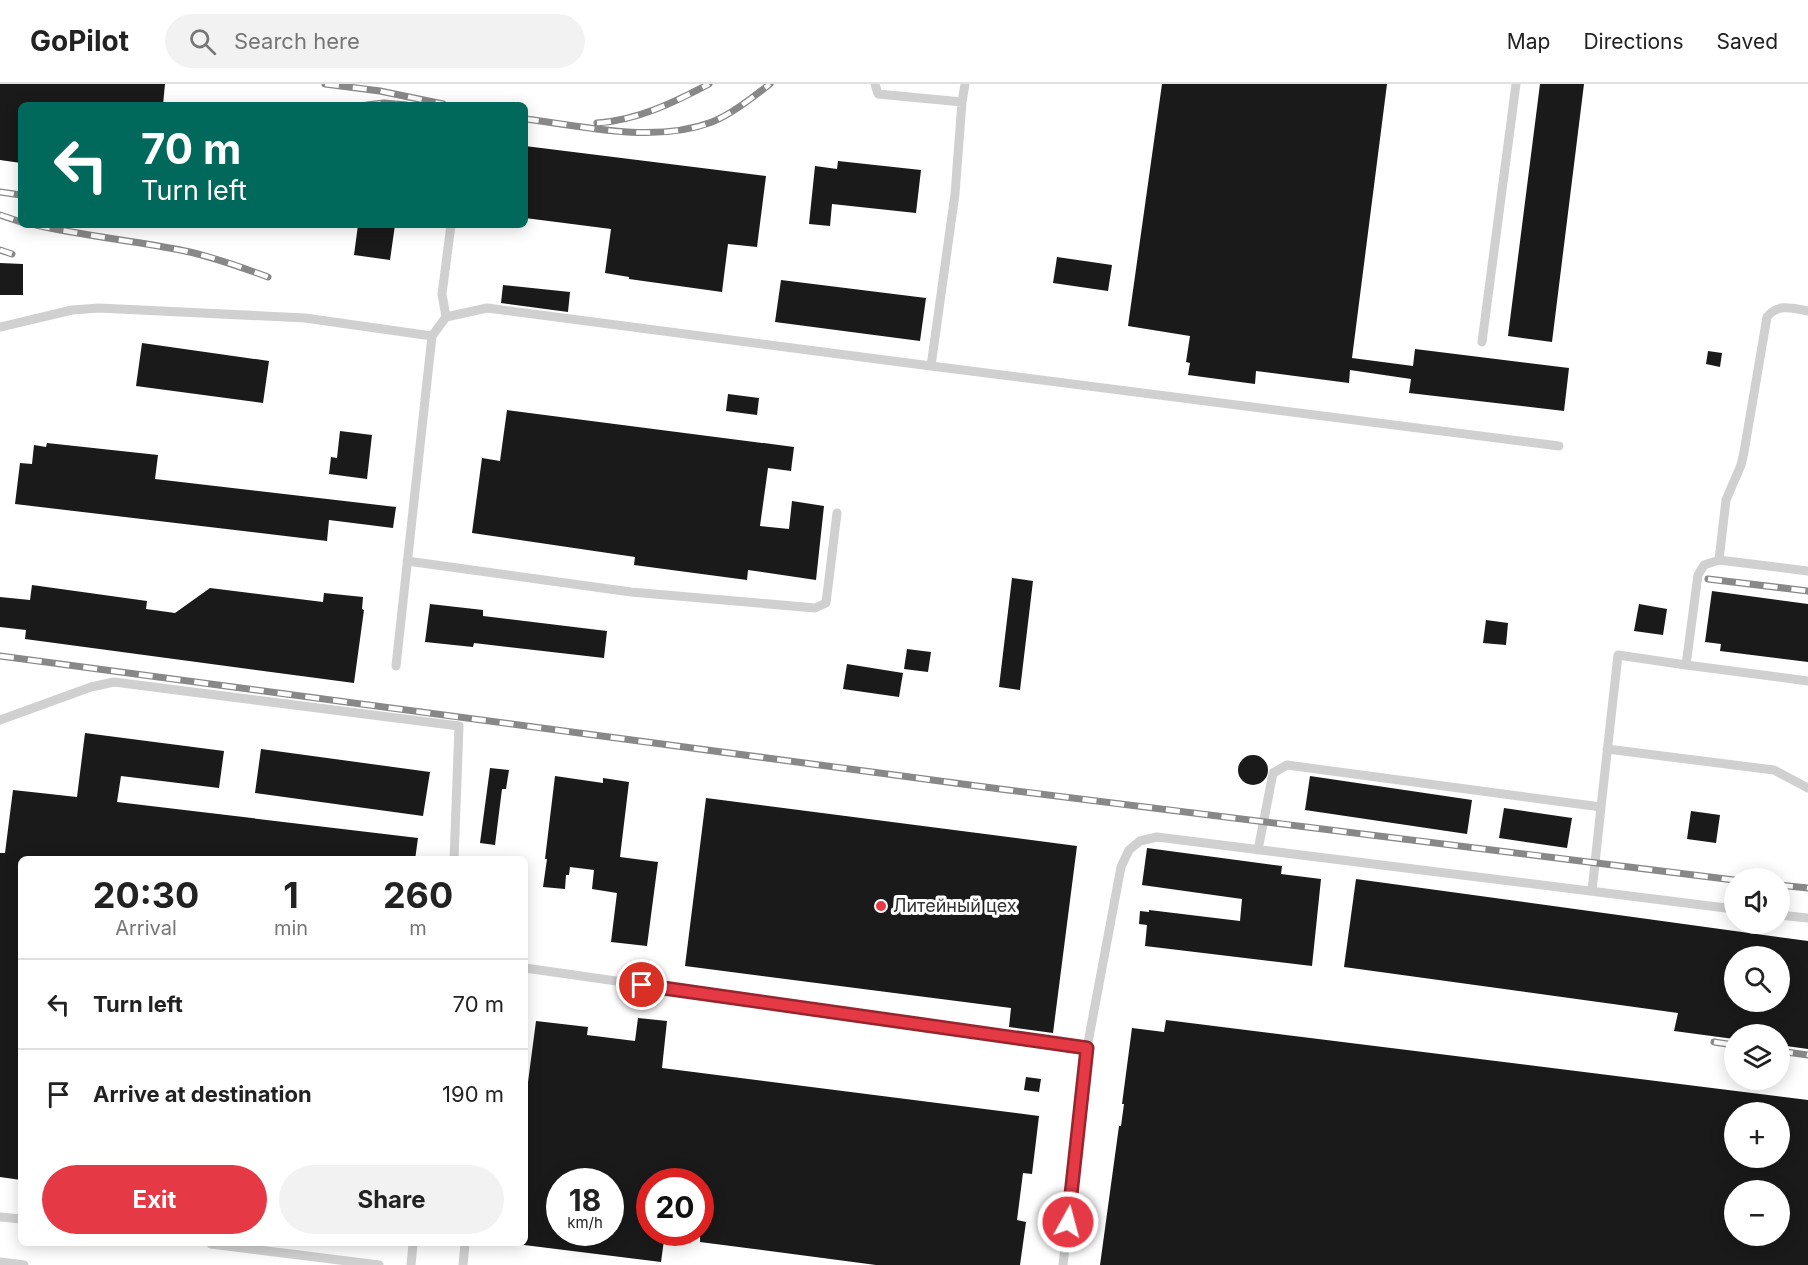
<!DOCTYPE html>
<html lang="en">
<head>
<meta charset="utf-8">
<style>
  :root { --surface:#fff; --page:#f2f2f2; --text:#222; --muted:#767676; --line:#e0e0e0; --accent:#e63946 }
  body { margin:0; font-family:Inter,sans-serif; background:var(--page); color:var(--text); height:100vh; display:flex; flex-direction:column; font-size:22px; white-space:nowrap }
  * { box-sizing:border-box; margin:0 }
  p { font-size:20px; color:var(--muted) }
  .icon { flex:none; width:33px; height:33px; fill:none; stroke:currentColor; stroke-width:2; stroke-linecap:round; stroke-linejoin:round }
  .map { position:relative; flex:1; overflow:hidden }
  .sheet { position:absolute; left:18px; top:772px; width:510px; height:390px; display:flex; flex-direction:column; background:var(--surface); border-radius:9px; box-shadow:0 3px 15px #0003 }
  .sheet>* { flex:none }
  .hud { position:absolute; left:18px; top:18px; width:510px; height:126px; border-radius:9px; box-shadow:0 3px 15px #0003; background:#00695c; color:#fff; overflow:hidden }
  .controls { position:absolute; left:1724px; top:784px; display:grid; gap:12px }
  .controls a { display:grid; place-items:center; width:66px; height:66px; border-radius:50%; background:var(--surface); box-shadow:0 3px 15px #0003; font-size:30px }
  .speed { position:absolute; left:546px; top:1084px; display:flex; gap:12px; font-size:30px; font-weight:700; text-align:center }
  .speed>* { display:grid; place-content:center; width:78px; height:78px; border-radius:50%; background:var(--surface); box-shadow:0 3px 15px #0003; line-height:1 }
  .speed small { font-size:15px; font-weight:400 }
  .speed .limit { border:9px solid #d22; background:#fff; color:#111 }
  .pin { position:absolute; display:grid; place-items:center; width:51px; height:51px; color:#fff; margin:-26px; border:3px solid #fff; border-radius:50%; box-shadow:0 2px 6px #0007 }
  .me { position:absolute; width:66px; margin:-33px; rotate:7deg; stroke-linejoin:round; filter:drop-shadow(0 0 4px #0008) }
  .turn { display:flex; align-items:center; gap:21px; height:126px; padding:0 24px; font-size:27px }
  .turn .icon { width:78px; height:78px; stroke-width:2.5 }
  .turn b { display:block; font-size:42px; line-height:51px }
  .eta { display:flex; justify-content:space-evenly; align-items:center; height:102px; text-align:center }
  .eta b { font-size:36px; font-weight:700; line-height:42px }
  .primary-button { display:flex; gap:12px; margin-top:auto; padding:12px 24px }
  .primary-button a { flex:1; height:69px; border-radius:36px; background:var(--accent); color:#fff; font-size:24px; font-weight:700; line-height:69px; text-align:center }
  .primary-button a+a { background:var(--page); color:var(--text) }
  ul { padding:0; list-style:none }
  li { display:flex; align-items:center; gap:18px; height:90px; padding:0 24px; border-top:2px solid var(--line) }
  li div { flex:1 }
  li b { display:block; font-size:22px }
  li em { font-style:normal }
  header { display:flex; align-items:center; gap:36px; box-sizing:border-box; height:84px; padding:0 30px; background:var(--surface); border-bottom:2px solid var(--line) }
  header strong { font-size:28px }
  nav { display:flex; gap:33px; margin-inline-start:auto; font-size:21px }
  .search { width:420px; height:54px; background:var(--page); display:flex; align-items:center; gap:15px; box-sizing:border-box; padding:0 21px; border-radius:33px; color:var(--muted); font-size:22px }
  .map>svg:first-child { display:block }
</style>
</head>
<body>
<header>
<strong>GoPilot</strong>
<div class="search"><svg class="icon" aria-label="search" viewBox="0 0 24 24"><circle cx="10" cy="10" r="6"/><path d="M15 15l6 6"/></svg>Search here</div>
<nav><a>Map</a><a>Directions</a><a>Saved</a></nav>
</header>
<div class="map">
<svg width="1808" height="1181" viewBox="0 0 1808 1181">
  <rect width="100%" height="100%" fill="#fff"/>
  <!-- building -->
  <path fill="#1a1a1a" fill-rule="evenodd" d="M0 0H165L163 21H21V79L0 76Z
    M1162 0H1387L1352 274 1413 282 1415 265 1569 284 1564 327 1409 309 1411 295 1350 286 1349 299 1256 287 1255 300 1188 291 1190 279 1186 278 1190 252 1128 242Z
    M1540 0H1584L1552 258 1508 252Z
    M525 62 766 92 757 163 728 160 722 208 629 195V193L605 189 611 145 525 134Z
    M838 77 921 86 916 129 832 120 830 142 809 140 815 82 837 85Z
    M358 141H395L390 176 354 171Z
    M1057 173 1112 181 1108 207 1053 199Z
    M0 179 23 180V211H0Z
    M781 196 926 214 920 257 775 238Z
    M503 201 570 208 568 228 501 219Z
    M142 259 269 277 263 319 136 302Z
    M1708 267 1722 269 1720 283 1706 280Z
    M728 310 759 314 757 331 726 327Z
    M507 326 794 363 791 387 768 384 760 442 789 445 792 417 824 422 816 496 748 486 747 496 634 481 635 473 472 449 482 374 500 377Z
    M340 347 372 351 367 395 329 390 331 373 337 374Z
    M47 359 158 371 155 395 396 423 393 444 329 436 327 457 15 420 20 379 32 380 34 361 46 363Z
    M1012 494 1033 497 1020 606 999 603Z
    M32 501 147 517 146 525 175 529 210 504 323 518 324 509 363 513 362 525 364 526 354 599 25 555 26 546 0 543V513L30 516Z
    M1712 507 1808 520V578L1720 567 1721 560 1705 558Z
    M430 520 483 526V532L607 547 604 574 474 559 473 563 425 558Z
    M1639 520 1667 525 1663 551 1634 547Z
    M1486 536 1508 539 1506 561 1483 559Z
    M907 565 931 568 928 588 904 585Z
    M847 580 903 589 899 613 843 605Z
    M85 649 224 667 219 704 121 692 117 718 418 754 415 776H21V1096L0 1093V769H5L13 706 77 713Z
    M261 665 430 688 423 732 255 709Z
    M1238 686a15 15 0 1 1 30 0a15 15 0 1 1-30 0Z
    M490 684 509 686 506 705H502L495 761 480 759Z
    M555 692 603 699V694L629 698 620 773 658 778 647 862 611 858 617 809 592 805 594 786 570 783 569 791H566L565 805 543 803 547 775H545Z
    M1310 692 1472 716 1467 750 1305 726Z
    M706 714 1077 762 1053 949 1009 943 1011 924 685 882Z
    M1504 724 1572 734 1567 764 1499 754Z
    M1691 727 1720 731 1716 759 1687 755Z
    M1147 764 1282 782 1281 790 1321 795 1312 882 1145 862 1147 841 1139 840 1140 827 1149 828V826L1240 837 1242 815 1142 801Z
    M1356 795 1808 857V965L1779 961V951H1734V955L1674 947 1678 929 1344 883ZM1734 873H1779V918H1734Z
    M638 934 667 937 662 984 1039 1032 1032 1090 1023 1089 1017 1136 1026 1138 1020 1181H876L700 1158V1098H650V1149H665L661 1178 524 1161 527 1136H525V1021L536 937 588 943 587 951 635 957ZM560 1098H610V1149H560Z
    M1166 936 1808 1016V1181H1100L1119 1042H1121L1124 1020H1122L1132 944 1164 948ZM1734 1029H1779V1074H1734ZM1734 1107H1779V1152H1734Z
    M1026 993 1041 995 1039 1008 1024 1006Z"/>
  <g fill="none" stroke-linecap="round" stroke-linejoin="round">
    <!-- service -->
    <path stroke="#d0d0d0" stroke-width="9" d="M875 0 878 10 962 18 955 110 931 282 1559 362
      M962 18 965 0
      M446 233 442 210 451 141
      M0 243 72 226 99 224 305 234 432 252
      M1482 258 1516 0
      M1719 476 1726 416 1741 381 1744 368 1767 233C1778 219 1792 224 1808 227
      M407 477 631 508 815 524 826 519 837 429
      M1808 487 1719 476 1704 481 1698 491 1686 581 1808 597
      M396 582 432 252 446 233 487 224 931 282
      M0 636 91 603 114 598 459 642 454 776
      M1607 665 1774 686 1808 704
      M1258 766 1273 689 1287 681 1601 723 1618 571 1686 581
      M1592 807 1601 723
      M1779 831 1808 834
      M525 884 1087 964
      M0 1133 21 1135
      M211 1160 379 1181
      M0 1178 24 1181
      M411 1181 413 1160
      M463 1181 465 1160
      M1063 1181 1087 964 1121 783 1129 766 1140 757 1157 753 1734 825"/>
    <!-- rail casing -->
    <g stroke="#888" stroke-width="7">
      <path id="rail" d="M325 0 380 7 443 20
        M367 21 384 19 406 21
        M525 35C585 42 653 60 712 38 732 30 753 13 770 0
        M597 39C638 36 673 19 709 0
        M0 108 21 111
        M0 131 21 138
        M36 141C85 152 135 157 185 167 213 173 241 183 268 193
        M0 166 12 170
        M1708 495 1808 507
        M0 572 1000 705 1734 796
        M1779 801 1808 804
        M1714 958 1734 961
        M1779 967 1808 971"/>
    </g>
    <!-- rail -->
    <use href="#rail" stroke="#fff" stroke-width="4.5" stroke-dasharray="14" stroke-linecap="butt"/>
  </g>
  <g fill="none" stroke-linecap="round" stroke-linejoin="round">
    <!-- route casing -->
    <g stroke="#96252e" stroke-width="15">
      <path id="route" d="M642 901 1087 964 1068 1138"/>
    </g>
    <!-- route -->
    <use href="#route" stroke="#e63946" stroke-width="10"/>
  </g>
  <!-- markers -->
  <circle fill="#e63946" stroke="#fff" stroke-width="2" cx="881" cy="822" r="6"/>
  <g text-anchor="middle" stroke-width="6" stroke-linejoin="round" paint-order="stroke">
    <!-- poi labels -->
    <g font-size="18" fill="#333" stroke="#fff" text-anchor="start">
      <text x="893" y="828">Литейный цех</text>
    </g>
  </g>
</svg>
<div class="controls">
<a><svg class="icon" aria-label="sound" viewBox="0 0 24 24"><path d="M4 9h4l5-4v14l-5-4H4zM17 9q2 3 0 6"/></svg></a>
<a><svg class="icon" aria-label="search" viewBox="0 0 24 24"><circle cx="10" cy="10" r="6"/><path d="M15 15l6 6"/></svg></a>
<a><svg class="icon" aria-label="layers" viewBox="0 0 24 24"><path d="M12 4l9 5-9 5-9-5zM3 14l9 5 9-5"/></svg></a>
<a>+</a>
<a>−</a>
</div>
<div class="speed"><div>18<small>km/h</small></div><div class="limit">20</div></div>
<div class="pin" style="left:642px;top:901px;background:#d93025"><svg class="icon" aria-label="arrive" viewBox="0 0 24 24"><path d="M6 21V4h12l-3 4 3 4H6"/></svg></div>
<svg class="me" style="left:1068px;top:1138px" viewBox="-20 -20 40 40"><circle r="17" fill="#e63946" stroke="#fff" stroke-width="3"/><path d="M0-11L8 9 0 5-8 9z" fill="#fff"/></svg>
<div class="hud">
<div class="turn"><svg class="icon" aria-label="left" viewBox="0 0 24 24"><path d="M17 20v-9H6M10 6l-5 5 5 5"/></svg><div><b>70 m</b>Turn left</div></div>
</div>
<section class="sheet">
<div class="eta">
<div><b>20:30</b><p>Arrival</p></div>
<div><b>1</b><p>min</p></div>
<div><b>260</b><p>m</p></div>
</div>
<ul>
<li><svg class="icon" aria-label="left" viewBox="0 0 24 24"><path d="M17 20v-9H6M10 6l-5 5 5 5"/></svg><div><b>Turn left</b></div><em>70 m</em></li>
<li><svg class="icon" aria-label="arrive" viewBox="0 0 24 24"><path d="M6 21V4h12l-3 4 3 4H6"/></svg><div><b>Arrive at destination</b></div><em>190 m</em></li>
</ul>
<div class="primary-button"><a>Exit</a><a>Share</a></div>
</section>
</div>
</body>
</html>
